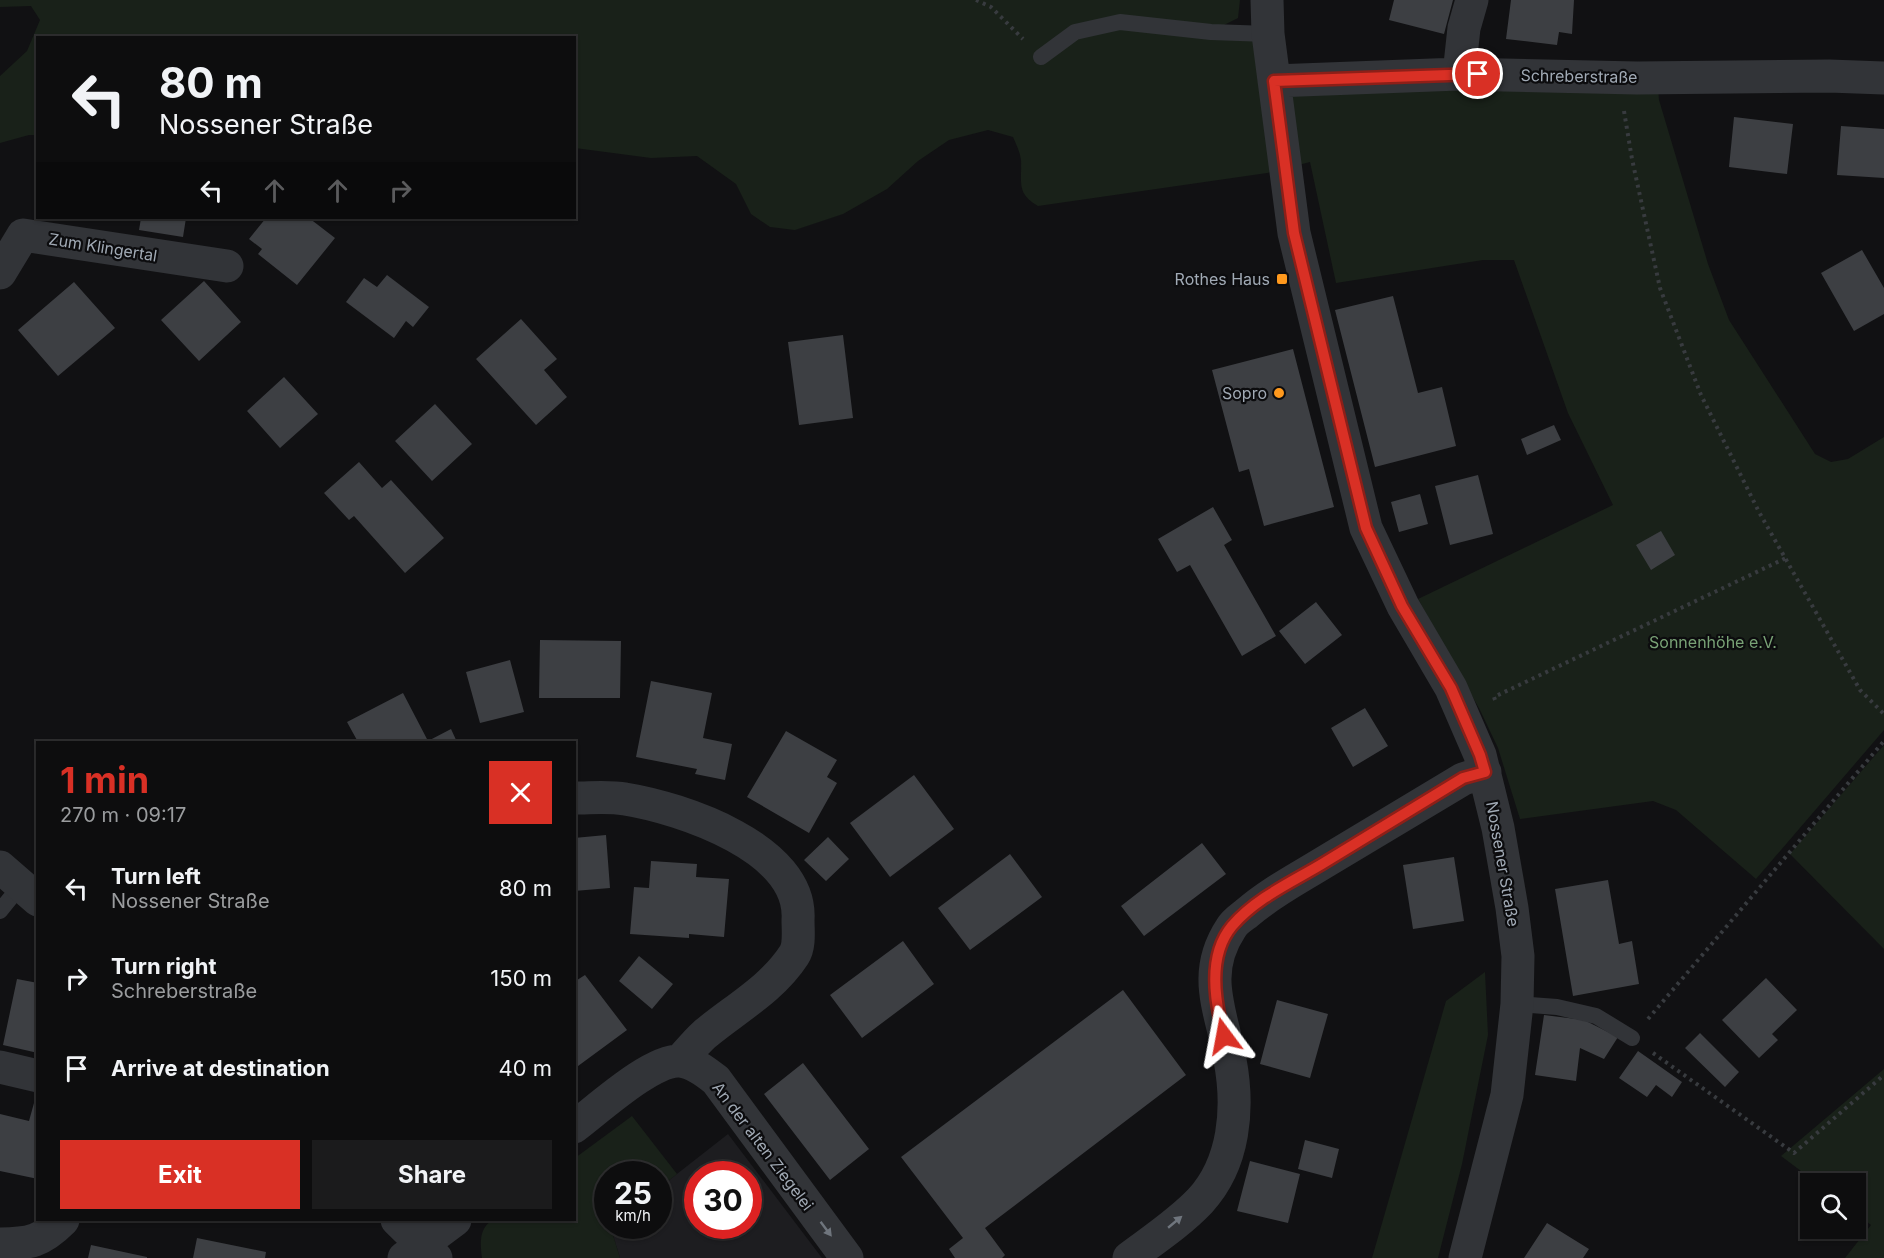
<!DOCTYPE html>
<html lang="en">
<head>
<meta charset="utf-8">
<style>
  :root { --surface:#0d0d0e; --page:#1b1b1c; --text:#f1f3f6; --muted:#9a9c9e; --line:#2d2d2e; --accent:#d93025 }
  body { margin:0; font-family:Inter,sans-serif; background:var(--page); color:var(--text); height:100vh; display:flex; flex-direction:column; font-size:22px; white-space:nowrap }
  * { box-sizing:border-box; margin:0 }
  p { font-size:20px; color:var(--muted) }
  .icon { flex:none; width:33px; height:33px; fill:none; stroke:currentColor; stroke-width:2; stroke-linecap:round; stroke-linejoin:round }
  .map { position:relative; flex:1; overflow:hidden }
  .sheet { position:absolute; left:36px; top:741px; width:540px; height:480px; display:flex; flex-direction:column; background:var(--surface); border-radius:0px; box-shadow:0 2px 4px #0004,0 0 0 2px var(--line) }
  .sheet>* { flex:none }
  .banner { position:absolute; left:36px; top:36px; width:540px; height:183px; border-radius:0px; box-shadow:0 2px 4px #0004,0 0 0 2px var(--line); background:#0d0d0e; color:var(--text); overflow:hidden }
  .buttons { position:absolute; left:1800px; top:1173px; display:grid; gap:12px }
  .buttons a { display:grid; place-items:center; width:66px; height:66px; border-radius:0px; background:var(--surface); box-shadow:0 2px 4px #0004,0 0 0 2px var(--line); font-size:30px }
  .speed { position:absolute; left:594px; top:1161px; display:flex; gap:12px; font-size:30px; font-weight:700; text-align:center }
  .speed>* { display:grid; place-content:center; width:78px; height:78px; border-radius:50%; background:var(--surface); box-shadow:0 2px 4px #0004,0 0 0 2px var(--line); line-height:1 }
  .speed small { font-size:15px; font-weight:400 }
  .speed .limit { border:9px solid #d22; background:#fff; color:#111 }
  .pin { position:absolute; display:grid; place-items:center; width:51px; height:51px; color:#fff; margin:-26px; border:3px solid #fff; border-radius:50%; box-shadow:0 2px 6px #0007 }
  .me { position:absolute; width:66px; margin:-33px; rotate:347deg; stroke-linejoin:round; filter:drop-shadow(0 0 4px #0008) }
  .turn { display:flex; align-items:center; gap:21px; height:126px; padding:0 24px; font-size:27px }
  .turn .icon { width:78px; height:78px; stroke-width:2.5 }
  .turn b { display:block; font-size:42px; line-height:51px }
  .lanes { display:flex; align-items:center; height:57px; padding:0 24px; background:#0003; justify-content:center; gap:30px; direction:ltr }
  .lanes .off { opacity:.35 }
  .round { display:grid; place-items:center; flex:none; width:63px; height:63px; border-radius:0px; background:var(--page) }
  .overview { display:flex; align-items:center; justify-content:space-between; height:102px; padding:0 24px }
  h1 { font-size:36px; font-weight:700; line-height:45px; color:var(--accent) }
  .button { display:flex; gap:12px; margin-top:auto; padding:12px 24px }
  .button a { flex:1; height:69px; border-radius:0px; background:var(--accent); color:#fff; font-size:24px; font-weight:700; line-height:69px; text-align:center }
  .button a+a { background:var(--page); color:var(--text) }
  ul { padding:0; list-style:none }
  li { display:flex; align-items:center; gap:18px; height:90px; padding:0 24px }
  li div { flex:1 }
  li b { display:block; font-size:22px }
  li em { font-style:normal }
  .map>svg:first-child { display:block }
</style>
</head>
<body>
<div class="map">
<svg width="1884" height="1258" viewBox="0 0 1884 1258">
  <rect width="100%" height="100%" fill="#111113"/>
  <!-- built -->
  <path fill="#1d1d20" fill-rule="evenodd" d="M728 1134 822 1258H620L612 1232V1226H658L659 1188ZM698 1174H748V1226H698Z"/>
  <!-- green -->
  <path fill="#192119" d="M0 0H1240L1238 18 1212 31 1268 34 1274 80 1657 77 1659 100 1708 264 1729 320 1815 454 1831 462 1848 459 1884 437V730L1756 879 1676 810 1653 801 1520 819 1498 748 1480 710 1418 599 1613 505 1568 413 1514 260H1483L1336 283 1310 162 1267 173 1038 206C1016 193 1022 183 1021 160 1020 152 1016 144 1013 137L988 130 949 140 918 161 887 189 843 214 795 230 770 227 751 214 736 184 697 156 651 158 575 148 574 38H38L37 135H29L0 143V76L27 51 40 20 31 6 0 7Z
    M1884 745V949L1790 854Z
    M1485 972 1488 1035 1462 1164 1438 1258H1372L1446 1001Z
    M1884 1069V1258H1845L1871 1225 1856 1213V1184L1817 1183 1781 1156Z
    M632 1116 677 1174 659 1188 658 1174H608V1226H612V1232L620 1258H482C480 1243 479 1229 492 1220H574L575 1158Z"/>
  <!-- building -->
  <path fill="#3d3f43" d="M1394 0H1453L1444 34 1389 20Z
    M1511 0H1574L1572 34 1559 32 1557 45 1506 39Z
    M1734 117 1793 124 1787 174 1729 167Z
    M1841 126 1884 129V178L1837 175Z
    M141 218H186L183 237 139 230Z
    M266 218H309L335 238 297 285 258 254 262 249 249 239Z
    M1862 250 1884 288V314L1854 331 1821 273Z
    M387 275 429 307 413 327 406 321 394 338 346 302 364 278 377 287Z
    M204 281 241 322 199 361 161 320Z
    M74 282 115 328 58 376 18 330Z
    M1393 296 1418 393 1442 387 1456 446 1375 467 1335 310Z
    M521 319 557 359 544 370 567 397 536 425 476 359Z
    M843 335 853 418 799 425 788 342Z
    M1293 349 1334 507 1264 526 1249 469 1239 472 1212 370Z
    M284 377 318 414 280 448 247 411Z
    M435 404 472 444 432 481 395 441Z
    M1554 425 1561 440 1527 455 1521 439Z
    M359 462 382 488 391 480 444 538 405 573 354 516 349 520 324 493Z
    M1478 475 1493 534 1450 545 1435 486Z
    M1420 494 1428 524 1399 532 1391 502Z
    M1213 507 1232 540 1224 545 1276 636 1242 656 1190 565 1177 572 1158 539Z
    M1661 531 1675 555 1651 570 1636 545Z
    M1316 602 1342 635 1305 664 1279 631Z
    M540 640 621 641 620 698H539Z
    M510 660 524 712 480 723 466 672Z
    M651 681 712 693 703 738 732 744 725 780 695 774 697 769 636 757Z
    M403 693 428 741 451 729 457 742H358L347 722Z
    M1365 708 1388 746 1353 767 1331 728Z
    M786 731 837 760 827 777 837 783 809 833 747 797Z
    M914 775 954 829 890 877 850 823Z
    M606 835 610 888 574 891V838Z
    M828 837 849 859 826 881 804 860Z
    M1202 843 1226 874 1144 936 1121 906Z
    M1010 854 1042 897 970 950 938 908Z
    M1454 857 1464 921 1413 929 1403 865Z
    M651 861 697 864 696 877 729 879 724 937 689 934V938L630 934 634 887 649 888Z
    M1608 880 1619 944 1632 941 1639 984 1573 996 1555 889Z
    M903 941 934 984 862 1038 830 995Z
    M639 956 673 984 652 1009 619 981Z
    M585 975 627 1030 574 1069V982Z
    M1766 978 1797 1010 1772 1034 1778 1040 1759 1058 1722 1020Z
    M17 979 38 983V1053L3 1045Z
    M1123 990 1186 1075 985 1228 1005 1255 1002 1258H955L949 1249 963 1238 901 1157Z
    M1277 1000 1328 1014 1310 1078 1260 1064Z
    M1544 1015 1584 1020 1618 1037 1604 1059 1580 1048 1576 1081 1535 1075Z
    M1700 1033 1739 1072 1725 1087 1685 1048Z
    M1638 1051 1682 1082 1672 1097 1656 1085 1647 1097 1619 1078Z
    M803 1063 869 1149 830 1180 764 1094Z
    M34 1103 38 1104V1179L0 1171V1114L29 1121Z
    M1305 1140 1339 1149 1332 1178 1298 1169Z
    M1250 1161 1300 1174 1288 1223 1237 1211Z
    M1547 1223 1589 1249 1583 1258H1524Z
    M197 1238 266 1252 265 1258H193Z
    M91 1245 147 1257V1258H88Z"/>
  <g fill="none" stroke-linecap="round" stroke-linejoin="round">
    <!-- path -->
    <path stroke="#383b3f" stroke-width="4" stroke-dasharray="3 4.5" stroke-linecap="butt" d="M976 0 991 7 1023 39
      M1624 111 1632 159 1660 288 1701 395 1759 512 1860 690 1884 714
      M1495 700 1494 697 1786 558
      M1648 1019 1884 741
      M1653 1053 1794 1153 1884 1075"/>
    <!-- service -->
    <path stroke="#323438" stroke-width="16" d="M1041 57 1075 32 1120 22 1211 32 1268 34
      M0 911 21 885
      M1517 1004 1557 1007 1596 1016 1632 1038"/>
    <!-- minor -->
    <path stroke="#323438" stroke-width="33" d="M1267 0 1268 34 1294 233 1366 528 1403 606 1451 688 1480 755 1498 828 1512 908 1518 956 1517 1004 1507 1095 1465 1258
      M1459 74 1464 28 1472 0
      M1274 81 1459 74 1637 78 1829 76 1884 78
      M0 273 23 235 227 266
      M574 798C591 798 609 796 625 799 681 808 803 848 798 920 798 930 800 946 794 955 772 989 735 1009 705 1034 696 1042 688 1052 680 1061
      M0 867 38 900
      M0 1067 38 1076
      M574 1127C597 1110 652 1059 680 1061 693 1062 706 1072 716 1080L847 1258
      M397 1220 436 1258
      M0 1244C30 1244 42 1241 63 1220
      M404 1258 455 1220
      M1129 1258C1153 1240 1179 1223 1200 1201 1235 1163 1239 1108 1230 1060 1222 1012 1200 975 1231 928 1234 922 1242 917 1247 913 1270 893 1297 879 1323 863 1370 835 1417 807 1463 779L1485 772"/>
  </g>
  <!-- one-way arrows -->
  <defs><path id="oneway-solid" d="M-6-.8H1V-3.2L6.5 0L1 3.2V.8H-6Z" transform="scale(1.5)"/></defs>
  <g fill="#6f757d">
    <use href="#oneway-solid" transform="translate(1175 1222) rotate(-40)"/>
    <use href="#oneway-solid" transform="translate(826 1229) rotate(53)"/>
  </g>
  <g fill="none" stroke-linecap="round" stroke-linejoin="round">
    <!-- route casing -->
    <g stroke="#8d1f18" stroke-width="15">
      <path id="route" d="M1224 1036C1215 1002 1207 956 1232 926 1256 898 1292 882 1322 864 1369 835 1416 807 1463 778L1485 772 1480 755 1451 688 1402 606 1366 528 1294 233 1274 81 1478 74"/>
    </g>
    <!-- route -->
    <use href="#route" stroke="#d93025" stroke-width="10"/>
  </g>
  <!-- markers -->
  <g fill="#ff991d" stroke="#0c0c0e" stroke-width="2">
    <rect x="1276" y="273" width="12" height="12" rx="3"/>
    <circle cx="1279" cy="393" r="6"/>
  </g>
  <g text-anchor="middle" stroke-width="4.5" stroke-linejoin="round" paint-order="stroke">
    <!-- street labels -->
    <g font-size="16" fill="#a1aab5" stroke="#0c0c0e">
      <text transform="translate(1579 76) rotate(1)" y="6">Schreberstraße</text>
      <text transform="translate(103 247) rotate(9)" y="6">Zum Klingertal</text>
      <text transform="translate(1503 864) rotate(80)" y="6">Nossener Straße</text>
      <text transform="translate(763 1146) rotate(53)" y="6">An der alten Ziegelei</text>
    </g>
    <!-- poi labels -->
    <g font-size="16" fill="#a1aab5" stroke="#0c0c0e" text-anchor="end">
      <text x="1270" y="285">Rothes Haus</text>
      <text x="1267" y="399">Sopro</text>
    </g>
    <!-- park labels -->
    <g font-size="16" fill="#79a276" stroke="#0c0c0e">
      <text x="1713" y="648">Sonnenhöhe e.V.</text>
    </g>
  </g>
</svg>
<div class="buttons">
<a><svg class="icon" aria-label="search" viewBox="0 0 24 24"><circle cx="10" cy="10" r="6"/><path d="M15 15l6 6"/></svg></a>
</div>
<div class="speed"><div>25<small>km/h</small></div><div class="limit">30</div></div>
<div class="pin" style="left:1478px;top:74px;background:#d93025"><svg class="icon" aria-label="arrive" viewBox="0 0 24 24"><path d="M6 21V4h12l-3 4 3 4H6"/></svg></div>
<svg class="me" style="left:1224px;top:1036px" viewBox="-20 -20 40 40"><path d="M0-17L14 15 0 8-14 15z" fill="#d93025" stroke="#fff" stroke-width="4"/></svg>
<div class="banner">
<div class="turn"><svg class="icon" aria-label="left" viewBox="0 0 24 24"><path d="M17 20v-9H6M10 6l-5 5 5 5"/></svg><div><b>80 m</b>Nossener Straße</div></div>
<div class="lanes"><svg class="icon" aria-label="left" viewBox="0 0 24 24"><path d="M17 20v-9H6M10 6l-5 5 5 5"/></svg><svg class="icon off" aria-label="ahead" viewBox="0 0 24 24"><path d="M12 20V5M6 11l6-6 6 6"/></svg><svg class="icon off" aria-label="ahead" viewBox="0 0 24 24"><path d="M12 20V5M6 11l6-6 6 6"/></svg><svg class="icon off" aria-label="right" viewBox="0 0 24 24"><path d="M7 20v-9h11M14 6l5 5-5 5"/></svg></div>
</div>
<section class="sheet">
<div class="overview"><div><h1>1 min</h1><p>270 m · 09:17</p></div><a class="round" style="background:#d93025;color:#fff"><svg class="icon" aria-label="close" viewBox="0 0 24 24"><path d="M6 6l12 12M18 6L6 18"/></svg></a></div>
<ul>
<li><svg class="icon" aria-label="left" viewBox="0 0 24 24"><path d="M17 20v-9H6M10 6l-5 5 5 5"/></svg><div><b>Turn left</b><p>Nossener Straße</p></div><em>80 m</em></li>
<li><svg class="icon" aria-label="right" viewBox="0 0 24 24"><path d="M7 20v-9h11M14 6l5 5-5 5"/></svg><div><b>Turn right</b><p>Schreberstraße</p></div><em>150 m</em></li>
<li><svg class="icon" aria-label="arrive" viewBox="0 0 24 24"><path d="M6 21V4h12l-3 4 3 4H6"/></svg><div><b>Arrive at destination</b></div><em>40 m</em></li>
</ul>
<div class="button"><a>Exit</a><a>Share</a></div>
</section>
</div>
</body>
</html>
